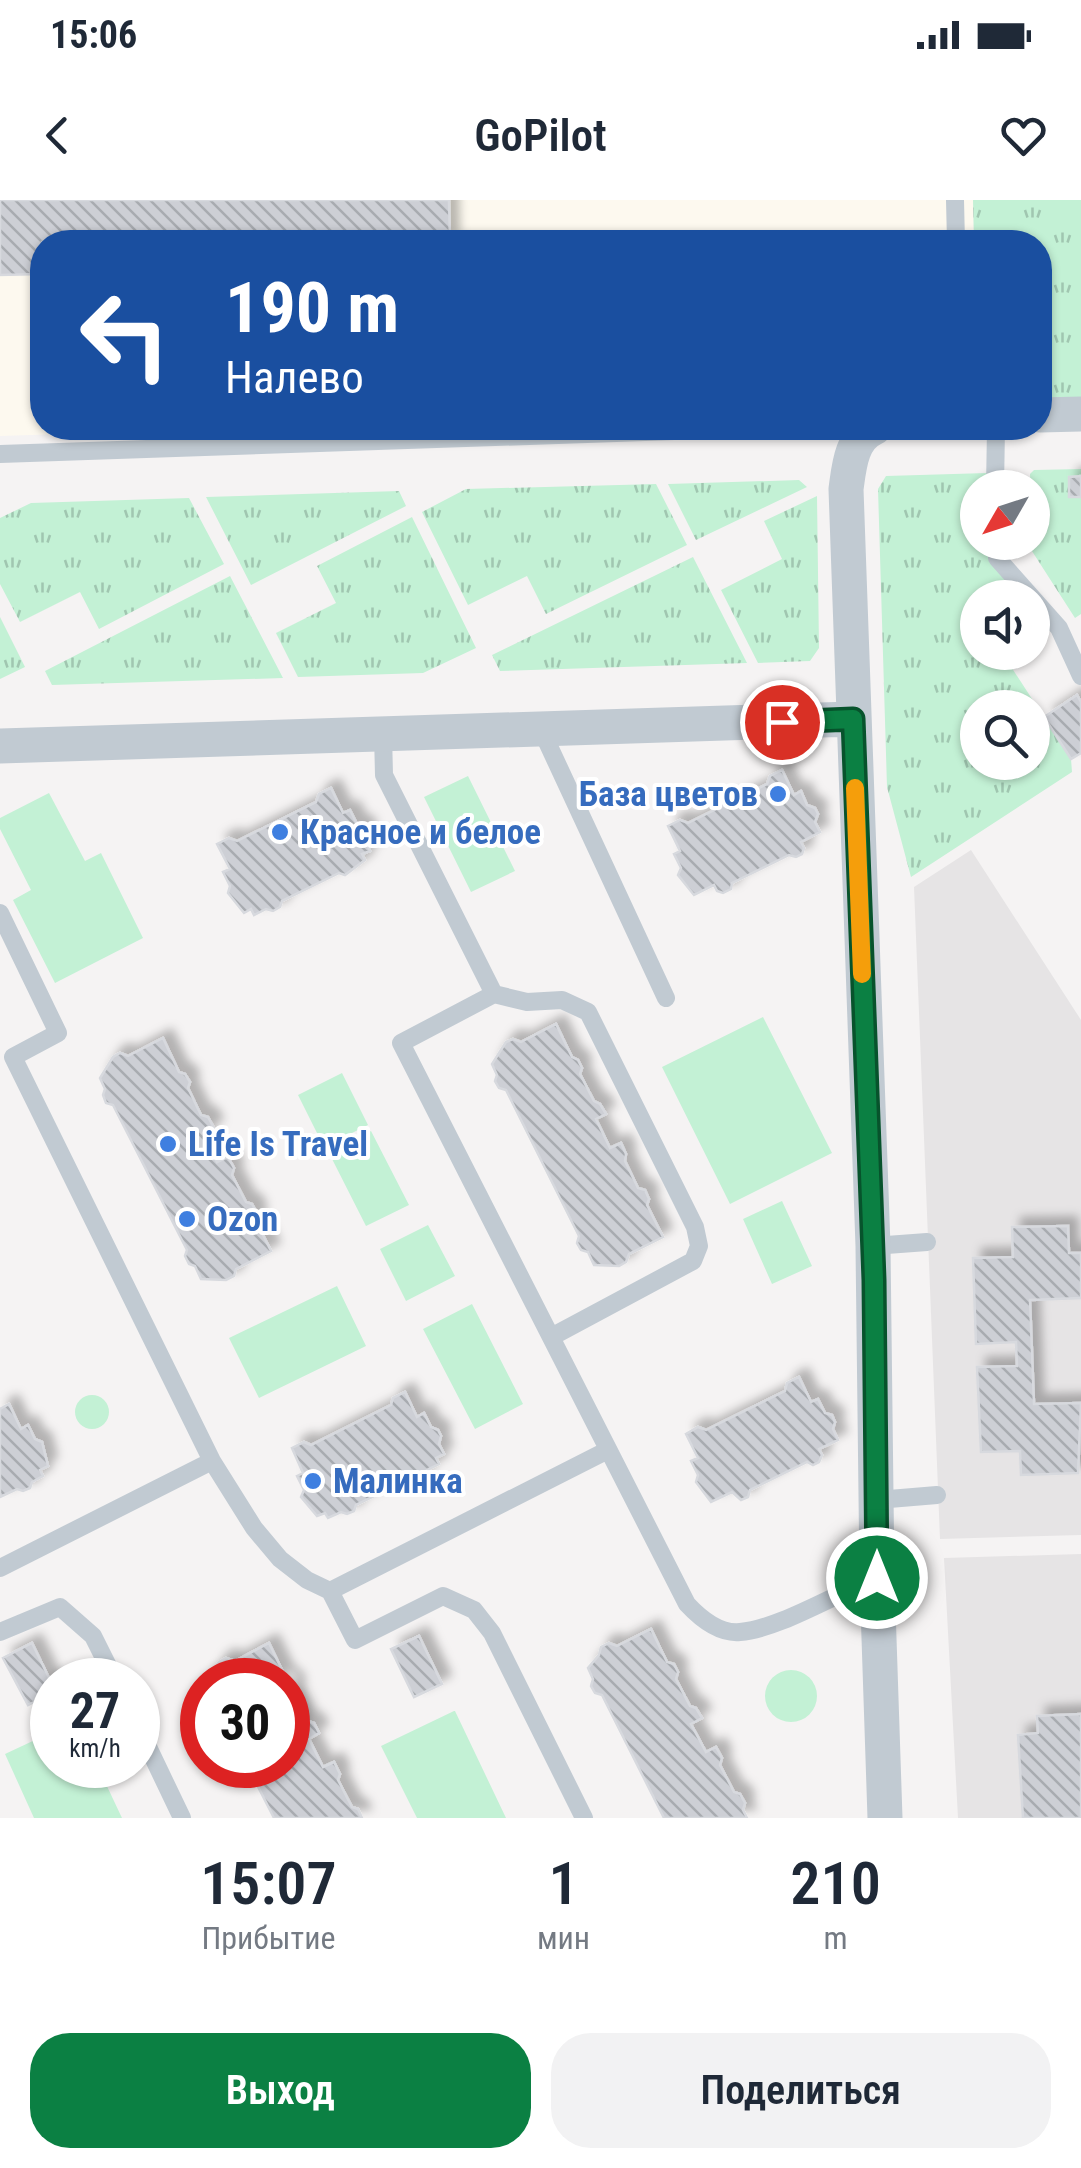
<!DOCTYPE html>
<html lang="ru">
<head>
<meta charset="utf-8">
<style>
  :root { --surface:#fff; --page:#f2f2f3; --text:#1f2937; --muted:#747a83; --accent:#0b8043 }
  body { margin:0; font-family:"Roboto Condensed",sans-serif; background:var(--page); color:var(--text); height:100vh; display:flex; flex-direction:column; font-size:38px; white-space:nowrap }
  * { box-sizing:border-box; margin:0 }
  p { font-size:32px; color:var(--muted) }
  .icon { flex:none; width:55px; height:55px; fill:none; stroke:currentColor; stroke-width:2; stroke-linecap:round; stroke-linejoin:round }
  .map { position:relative; height:1618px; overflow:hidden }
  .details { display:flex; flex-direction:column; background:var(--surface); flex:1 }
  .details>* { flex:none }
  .top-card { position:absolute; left:30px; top:30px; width:1022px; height:210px; border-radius:40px; box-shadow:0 2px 8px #0004; background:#1a4fa0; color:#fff; overflow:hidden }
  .needle { width:65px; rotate:231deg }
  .buttons { position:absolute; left:960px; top:270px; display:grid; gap:20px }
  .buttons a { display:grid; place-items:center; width:90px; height:90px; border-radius:50%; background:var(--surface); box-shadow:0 2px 8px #0004; font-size:50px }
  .speed { position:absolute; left:30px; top:1458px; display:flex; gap:20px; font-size:50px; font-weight:700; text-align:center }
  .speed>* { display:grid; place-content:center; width:130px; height:130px; border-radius:50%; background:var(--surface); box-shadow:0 2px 8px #0004; line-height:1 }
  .speed small { font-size:25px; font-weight:400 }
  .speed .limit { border:15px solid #d22; background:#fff; color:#111 }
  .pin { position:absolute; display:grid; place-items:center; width:85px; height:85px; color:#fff; margin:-42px; border:5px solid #fff; border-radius:50%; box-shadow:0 2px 10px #0007 }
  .me { position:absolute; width:110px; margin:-55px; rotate:0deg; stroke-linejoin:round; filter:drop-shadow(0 0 8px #0008) }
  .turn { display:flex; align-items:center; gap:35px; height:210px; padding:0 30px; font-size:45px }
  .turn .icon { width:130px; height:130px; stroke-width:2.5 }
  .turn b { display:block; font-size:70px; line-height:85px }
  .eta { display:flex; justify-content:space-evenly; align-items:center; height:170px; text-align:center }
  .eta b { font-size:60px; font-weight:600; line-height:70px }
  .primary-button { display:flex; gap:20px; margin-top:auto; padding:20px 30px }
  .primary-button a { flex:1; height:115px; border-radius:40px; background:var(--accent); color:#fff; font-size:40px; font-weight:600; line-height:115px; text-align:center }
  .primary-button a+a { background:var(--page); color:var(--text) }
  .status { display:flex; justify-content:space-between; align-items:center; height:70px; padding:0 50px; background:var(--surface); direction:ltr }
  .status svg { height:28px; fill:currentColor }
  header { display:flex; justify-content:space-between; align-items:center; height:130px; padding:0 30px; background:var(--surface); font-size:45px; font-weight:600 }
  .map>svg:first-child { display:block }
</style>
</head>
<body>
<div class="status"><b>15:06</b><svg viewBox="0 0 49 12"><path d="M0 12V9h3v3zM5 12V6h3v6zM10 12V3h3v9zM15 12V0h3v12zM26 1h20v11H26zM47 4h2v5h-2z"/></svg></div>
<header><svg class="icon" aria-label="back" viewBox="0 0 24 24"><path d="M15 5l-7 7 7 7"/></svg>GoPilot<svg class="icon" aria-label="heart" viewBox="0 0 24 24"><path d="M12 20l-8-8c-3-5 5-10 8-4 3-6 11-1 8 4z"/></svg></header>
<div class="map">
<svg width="1081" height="1618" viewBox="0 0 1081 1618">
  <defs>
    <pattern id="grass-tufts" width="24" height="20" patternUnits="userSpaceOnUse" patternTransform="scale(2.5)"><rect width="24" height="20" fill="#c3f1d5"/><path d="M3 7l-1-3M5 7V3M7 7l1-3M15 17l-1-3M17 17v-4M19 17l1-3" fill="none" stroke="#a0c6b0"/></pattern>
    <pattern id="building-back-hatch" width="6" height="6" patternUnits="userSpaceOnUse" patternTransform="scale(2.5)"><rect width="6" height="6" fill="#cdcfd5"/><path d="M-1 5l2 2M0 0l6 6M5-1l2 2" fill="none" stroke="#a8abb0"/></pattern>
    <filter id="shadow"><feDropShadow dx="9" dy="-9" stdDeviation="5" flood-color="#0004"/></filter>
  </defs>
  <rect width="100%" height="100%" fill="#f5f3f3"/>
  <!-- commercial -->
  <path fill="#fdf9ef" d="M0 0H973L974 42H42V228H247L0 236Z"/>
  <!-- education -->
  <path fill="#e6e4e5" d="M971 650 1081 820V1335L940 1339 914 687Z
    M1081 1354V1618H958L944 1358Z"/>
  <!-- grass -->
  <path fill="url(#grass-tufts)" fill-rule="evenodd" d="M973 0H1081V200L1040 199V42H974Z
    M1081 269V414L1075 418 1030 348 1032 342 1030 274 1034 270Z
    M987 273 992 287 978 288V342L992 343V355L1019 397 978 398V452L1021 453 1008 462 1071 559 1072 572 911 677 887 587 878 289 886 276ZM978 508H1032V562H978Z
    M799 280 807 287 696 340 668 284Z
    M656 284 687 345 546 414 527 376 468 405 422 312 466 289Z
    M399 291 406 306 251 385 206 297Z
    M817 296 819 448 810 461 758 463 721 390 782 359 764 321Z
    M189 298 224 364 99 429 80 392 20 422 0 384V318L31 303Z
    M412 317 476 448 423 473 298 477 276 433 336 403 317 366Z
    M693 357 747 463 500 471 492 455Z
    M230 376 283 478 52 485 45 471Z
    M0 417 25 467 0 479Z"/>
  <!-- green -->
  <path fill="#c3f1d5" d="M468 576 515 671 471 692 424 597Z
    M49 593 85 661 101 653 143 738 55 783 13 700 31 690 0 629V618Z
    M763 817 832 953 730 1004 662 867Z
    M342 873 368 925 324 947 298 895Z
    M371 931 409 1005 366 1026 329 953Z
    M782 1001 812 1066 772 1084 743 1019Z
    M428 1025 455 1076 406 1101 380 1049Z
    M337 1086 366 1146 259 1198 229 1138Z
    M472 1104 523 1204 475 1229 423 1129Z
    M75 1212a17 17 0 1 1 34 0a17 17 0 1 1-34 0Z
    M765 1496a26 26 0 1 1 52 0a26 26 0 1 1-52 0Z
    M454 1511H455L506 1618H417L381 1546Z
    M52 1532V1565H97L122 1618H34L5 1554Z"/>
  <!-- building -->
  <path fill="url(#building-back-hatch)" stroke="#d7d9de" stroke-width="2.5" filter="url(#shadow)" d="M0 0H449L450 42H42V74L0 75Z
    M1081 276V297H1069V277Z
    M1077 495 1081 502V553L1071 559 1044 517Z
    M782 570 794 595 801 591 807 605 815 608 818 614 815 622 820 632 801 642 804 648 802 654 796 657 789 655 732 683 731 689 723 693 717 691 714 685 694 695 678 675 681 668 674 654 680 651 668 626 680 620 688 623 767 584 770 576Z
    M331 588 343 613 350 610 357 624 364 626 367 632 365 640 370 651 362 654 365 660 345 675 339 673 282 701 280 707 273 711 266 709 254 715 251 709 244 713 228 693 230 686 223 672 230 669 217 644 229 638 237 641 316 602 319 594Z
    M556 824 572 857 578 860 582 868 580 874 594 901 600 904 606 914 596 919 610 948 621 943 626 954 625 961 638 988 645 990 649 999 647 1005 663 1037 629 1054 626 1062 619 1066 594 1065 588 1052 581 1050 577 1043 579 1036 506 890 499 888 495 881 497 875 492 864 506 842 513 839 521 842Z
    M163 838 179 872 185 874 190 882 188 888 201 915 208 917 214 928 203 934 217 962 228 957 234 968 232 975 246 1002 252 1004 257 1013 255 1019 271 1051 236 1069 234 1076 226 1080 201 1079 195 1066 189 1064 185 1056 187 1050 134 946 113 905 106 903 103 895 105 889 100 878 113 857 120 853 128 856Z
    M1068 1026 1069 1053H1081V1098L1030 1100 1034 1204 1081 1203 1078 1273 1021 1275 1020 1251 981 1252 977 1167 1017 1166 1016 1142 976 1144 973 1058 1013 1057 1012 1027Z
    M799 1177 811 1202 818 1199 825 1213 832 1215 835 1222 833 1229 838 1240 819 1249 822 1255 819 1262 813 1265 807 1262 750 1290 748 1297 741 1300 732 1292 711 1302 696 1282 698 1275 691 1261 698 1258 686 1234 698 1227 706 1230 785 1191 787 1183Z
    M405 1192 417 1217 424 1213 431 1227 438 1230 441 1236 439 1244 444 1254 436 1258 439 1264 427 1270 425 1276 419 1279 413 1277 356 1305 354 1311 347 1314 341 1312 328 1318 325 1313 317 1316 301 1297 304 1290 297 1276 303 1273 292 1248 304 1242 311 1245 391 1205 393 1198Z
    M9 1204 21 1229 28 1225 35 1239 42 1242 48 1266 40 1270 43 1276 32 1282 30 1288 23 1291 17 1289 0 1297V1209Z
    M651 1429 667 1462 674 1464 678 1472 676 1479 690 1506 696 1508 702 1518 691 1524 706 1552 716 1547 722 1558 720 1565 734 1592 740 1594 745 1603 743 1610 747 1618H664L602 1495 595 1493 591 1486 593 1479 588 1468 599 1455 601 1447 609 1443 617 1446Z
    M419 1436 442 1484 414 1497 391 1449Z
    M32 1443 52 1484V1493L28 1505 3 1458Z
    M269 1443 285 1476 291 1479 296 1487 294 1493 308 1521 314 1523 319 1533 309 1539 323 1567 334 1562 340 1574 338 1580 352 1607 358 1609 362 1618H274L247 1565H288V1480H207L219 1462 226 1458 235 1461Z
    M1081 1514V1618H1023L1018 1535 1038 1533 1037 1516Z"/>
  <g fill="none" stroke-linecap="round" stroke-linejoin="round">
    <!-- service -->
    <path stroke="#c1cad2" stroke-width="18" d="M955 0 956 42
      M821 228 865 232
      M0 254 761 228
      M995 288 996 228
      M997 342V358L1059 428 1081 476
      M541 529 666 798
      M383 534 384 575 494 794
      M0 713 58 833 13 857 212 1261 254 1328 280 1359 307 1380 330 1391 608 1250
      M873 1046 927 1042
      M553 1136 693 1061 699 1046 695 1027 588 812 562 800 527 802 494 794 401 843 687 1404C700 1418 719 1434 740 1432 779 1429 838 1392 877 1378
      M877 1300 937 1295
      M0 1368 212 1261
      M330 1391 355 1440 443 1396 474 1410 492 1433 584 1618
      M0 1432 60 1407 93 1436 115 1480
      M138 1526 182 1618"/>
    <!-- minor -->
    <path stroke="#c1cad2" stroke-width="35" d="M1040 215 1081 214
      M874 228C851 238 849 267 846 289L873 1046 877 1378 885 1618
      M0 546 853 519"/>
  </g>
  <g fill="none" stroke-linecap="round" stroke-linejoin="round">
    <!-- route casing -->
    <g stroke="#07532c" stroke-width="25">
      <path id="route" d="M782 522 853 519 874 1080 877 1378"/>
    </g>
    <!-- route -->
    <use href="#route" stroke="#0b8043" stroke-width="18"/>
    <!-- slow -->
    <path stroke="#f59e0b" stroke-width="18" d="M855 588 862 774"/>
  </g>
  <!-- markers -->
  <g fill="#3f7fe0" stroke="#fff" stroke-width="4">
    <circle cx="778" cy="594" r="10"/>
    <circle cx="280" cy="632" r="10"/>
    <circle cx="168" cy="944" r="10"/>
    <circle cx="187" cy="1019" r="10"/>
    <circle cx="313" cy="1281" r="10"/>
  </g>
  <g text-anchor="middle" stroke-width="8" stroke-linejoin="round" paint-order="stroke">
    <!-- shop labels -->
    <g font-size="35" font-weight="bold" fill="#366cbe" stroke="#fff" text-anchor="start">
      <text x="758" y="606" text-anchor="end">База цветов</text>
      <text x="300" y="644">Красное и белое</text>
      <text x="188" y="956">Life Is Travel</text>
      <text x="207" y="1031">Ozon</text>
      <text x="333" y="1293">Малинка</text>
    </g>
  </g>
</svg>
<div class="buttons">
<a><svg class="needle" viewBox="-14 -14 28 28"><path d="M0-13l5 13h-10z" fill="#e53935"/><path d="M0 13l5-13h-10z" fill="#747a83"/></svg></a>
<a><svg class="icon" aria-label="sound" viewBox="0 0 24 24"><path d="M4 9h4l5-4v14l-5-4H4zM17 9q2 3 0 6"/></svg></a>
<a><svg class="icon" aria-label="search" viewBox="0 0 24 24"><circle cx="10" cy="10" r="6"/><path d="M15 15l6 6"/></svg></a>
</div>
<div class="speed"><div>27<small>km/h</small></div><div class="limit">30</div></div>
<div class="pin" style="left:782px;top:522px;background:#d93025"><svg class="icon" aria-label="arrive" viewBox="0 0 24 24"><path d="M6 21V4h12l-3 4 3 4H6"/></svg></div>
<svg class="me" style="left:877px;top:1378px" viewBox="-20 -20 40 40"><circle r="17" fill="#0b8043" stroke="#fff" stroke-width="3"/><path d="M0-11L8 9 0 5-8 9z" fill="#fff"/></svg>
<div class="top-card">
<div class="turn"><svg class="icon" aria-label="left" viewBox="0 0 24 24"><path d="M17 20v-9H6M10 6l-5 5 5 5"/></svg><div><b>190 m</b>Налево</div></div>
</div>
</div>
<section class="details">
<div class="eta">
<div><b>15:07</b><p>Прибытие</p></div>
<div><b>1</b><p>мин</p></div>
<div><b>210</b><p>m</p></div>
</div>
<div class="primary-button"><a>Выход</a><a>Поделиться</a></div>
</section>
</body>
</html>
